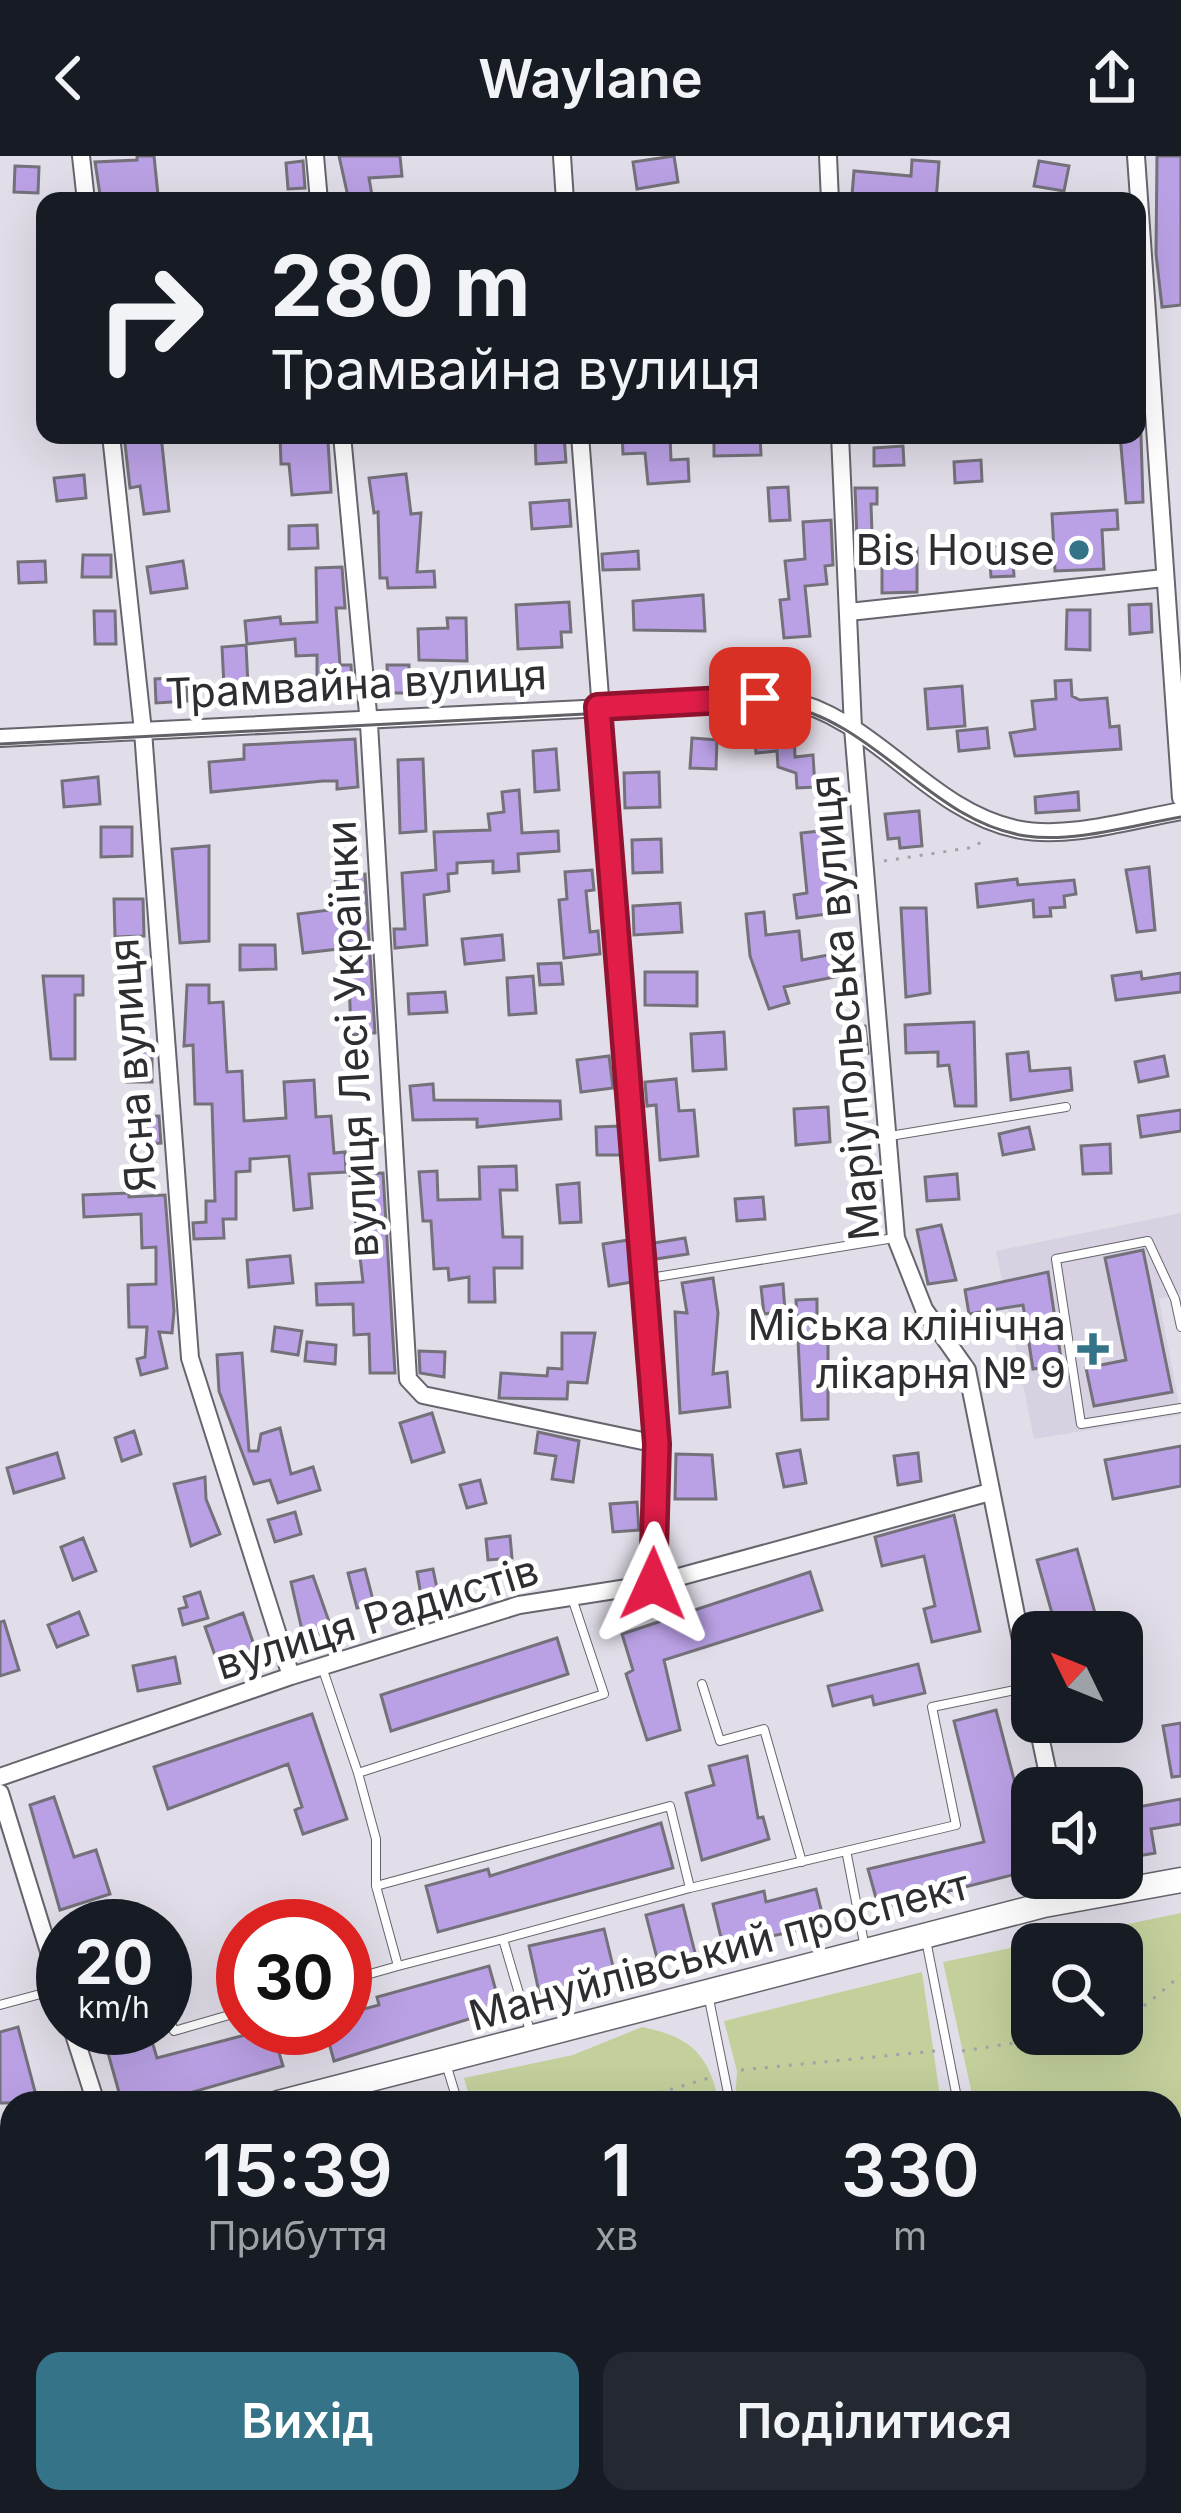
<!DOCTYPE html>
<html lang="uk">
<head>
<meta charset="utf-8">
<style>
  :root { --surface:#171b24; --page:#242831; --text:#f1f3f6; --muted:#9ea1a6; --accent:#357389 }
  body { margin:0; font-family:Inter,sans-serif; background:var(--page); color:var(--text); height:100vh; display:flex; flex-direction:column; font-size:45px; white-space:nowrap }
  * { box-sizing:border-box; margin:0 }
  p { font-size:39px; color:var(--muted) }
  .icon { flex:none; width:66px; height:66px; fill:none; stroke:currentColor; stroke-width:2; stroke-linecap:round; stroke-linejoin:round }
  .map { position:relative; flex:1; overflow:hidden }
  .details { position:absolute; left:0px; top:1935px; width:1182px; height:423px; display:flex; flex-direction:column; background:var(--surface); border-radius:36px 36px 0 0; box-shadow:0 12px 48px #0002 }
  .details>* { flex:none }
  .top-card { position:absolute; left:36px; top:36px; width:1110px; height:252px; border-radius:24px; box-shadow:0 12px 48px #0002; background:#171b24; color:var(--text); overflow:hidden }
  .needle { width:78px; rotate:313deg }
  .tools { position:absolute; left:1011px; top:1455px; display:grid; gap:24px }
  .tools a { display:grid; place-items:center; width:132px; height:132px; border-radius:24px; background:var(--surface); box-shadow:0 12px 48px #0002; font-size:60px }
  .speed { position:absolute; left:36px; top:1743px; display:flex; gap:24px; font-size:60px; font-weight:700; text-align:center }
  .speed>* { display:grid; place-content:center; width:156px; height:156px; border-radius:50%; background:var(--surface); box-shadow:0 12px 48px #0002; line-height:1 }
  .speed small { font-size:30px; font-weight:400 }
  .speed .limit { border:18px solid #d22; background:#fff; color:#111 }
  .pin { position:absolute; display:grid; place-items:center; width:102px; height:102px; color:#fff; margin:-51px; border-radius:24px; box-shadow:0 6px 18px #0006 }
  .me { position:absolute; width:132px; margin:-66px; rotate:1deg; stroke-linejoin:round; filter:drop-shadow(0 0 9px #0008) }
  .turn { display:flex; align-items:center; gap:42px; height:252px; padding:0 36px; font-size:54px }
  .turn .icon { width:156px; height:156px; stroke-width:2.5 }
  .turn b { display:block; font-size:84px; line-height:102px }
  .eta { display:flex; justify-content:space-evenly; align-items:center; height:204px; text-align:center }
  .eta b { font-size:72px; font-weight:600; line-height:84px }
  .cta { display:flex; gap:24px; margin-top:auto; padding:24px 36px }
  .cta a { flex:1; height:138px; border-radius:24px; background:var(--accent); color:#fff; font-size:48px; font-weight:600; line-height:138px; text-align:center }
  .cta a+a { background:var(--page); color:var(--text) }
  header { display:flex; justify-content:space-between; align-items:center; height:156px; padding:0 36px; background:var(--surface); font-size:54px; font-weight:600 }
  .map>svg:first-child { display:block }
</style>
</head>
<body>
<header><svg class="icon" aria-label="back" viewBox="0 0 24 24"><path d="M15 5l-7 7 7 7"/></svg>Waylane<svg class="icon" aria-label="share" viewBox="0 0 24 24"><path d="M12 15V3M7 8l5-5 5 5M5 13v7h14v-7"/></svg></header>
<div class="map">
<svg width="1181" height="2357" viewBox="0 0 1181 2357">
  <rect width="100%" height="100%" fill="#e2dee9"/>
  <!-- commercial -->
  <path fill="#eacfd1" d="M1181 2098V2325L1164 2357H556L534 2346H1170V2102Z"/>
  <!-- built -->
  <path fill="#d7d1e2" d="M1181 1057V1138L1159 1143 1181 1259 1034 1283 996 1095Z"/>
  <!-- green -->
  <path fill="#c3d09c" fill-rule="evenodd" d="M1181 1757V1965L1170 1968V1947H974L943 1806ZM1032 1788H1122V1878H1032Z
    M922 1816 941 1947H735L737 1915 724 1865Z
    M642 1871C690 1881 709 1897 719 1947H471L464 1922 573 1899Z
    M12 2183V2346H440L461 2357H0V2187Z"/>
  <!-- building -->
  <path fill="#baa1e5" stroke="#74717a" stroke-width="3" d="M137 0H154L158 39 101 45 95 6 137 4Z
    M339 0H400L402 20 369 22 373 45H349Z
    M674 0 678 26 637 33 633 6Z
    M1157 0H1181V149L1162 151 1156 98Z
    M912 4 939 6 936 45 852 39 854 15 911 20Z
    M303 5 305 32 288 33 286 7Z
    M1039 5 1069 10 1064 35 1034 30Z
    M15 10 39 11 38 37 14 36Z
    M124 279H161L169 355 144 358 140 330 130 332Z
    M280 279 328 285 331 336 292 339 289 308H281Z
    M535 279H564L566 306 536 308Z
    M622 279H670L671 304 688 303 689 325 648 328 645 297 623 298Z
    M714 279H760L761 299 714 300Z
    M1120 279H1141L1143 346 1126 347Z
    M903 290 904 309 874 310V292Z
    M981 304 982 325 955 327 954 306Z
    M406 318 411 358 421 357 417 416 434 415 435 431 388 432 387 422H380L378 356 374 357 369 322Z
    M84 319 86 342 57 345 54 322Z
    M788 331 790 364 770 365 768 332Z
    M855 332H877V348H871L873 407 858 408Z
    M569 344 571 370 532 373 530 347Z
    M1117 354 1118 373 1102 374 1104 413 1055 415 1052 358Z
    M831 364 833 409 825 410 827 428 805 430 810 480 784 482 780 444 789 443 785 405 805 403 803 366Z
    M317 369 318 392 289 393V370Z
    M1012 389 1014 420 991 421 989 391Z
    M882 392H917V436L882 437Z
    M638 395 639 413 603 414 602 398Z
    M83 399H111V421H82Z
    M45 405 46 426 19 427 18 406Z
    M183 405 187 432 151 437 147 411Z
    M342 411 345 452H336L340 509H351L353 543H317V499L296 500 295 483 247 488 245 465 280 461 281 468 317 466 316 412Z
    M703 439 705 475 634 474 633 445Z
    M569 446 571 476H561L562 491 518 493 516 449Z
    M1151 448 1152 476 1130 478 1129 449Z
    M1067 454H1090V494L1066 493Z
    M94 455H115L116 488H95Z
    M447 462H466L467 505 419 504 418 473 448 472Z
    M246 489 248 529 224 530 222 491Z
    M387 509H409V537H388Z
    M186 521 187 545 156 547 155 523Z
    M1071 524 1072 540 1080 544 1107 542 1110 571 1119 570 1121 593 1015 600 1010 577 1035 573 1032 545 1056 543 1055 525Z
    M962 530 965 570 928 573 925 533Z
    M987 572 989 592 959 595 957 575Z
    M794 574 795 601 813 599 815 631 797 632 796 617 778 611 777 595 756 597 754 577Z
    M692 582 717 584 716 613 690 612Z
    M355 583 358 631 337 633V625H323L211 636 209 606 244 603V589Z
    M556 593 559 634 535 636 533 595Z
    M423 603 426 675 400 677 398 604Z
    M659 616 660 651 625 652 624 617Z
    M98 621 100 648 64 651 62 625Z
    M519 634 522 677 558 675 559 695 518 698 519 715 493 717V705L457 707V717L448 718 449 735 424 739 427 789 395 792 394 773H405L402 717 436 714 434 676 490 674 488 658 504 656 502 636Z
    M1078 636 1079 654 1036 657 1035 641Z
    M919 655 922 690 900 692 899 682 888 683 885 658Z
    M101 671H132V700L101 701Z
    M829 674 835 757 797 762 794 739 807 737 801 677Z
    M661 683 662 716 633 717 632 684Z
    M209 690V785L180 787 172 693Z
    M1149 711 1155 774 1137 776 1126 714Z
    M592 714 594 734 586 735 590 776 598 775 600 798 564 802 559 744 567 743 565 716Z
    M365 718 375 877 351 879 348 792 303 797 298 758 337 753 335 720Z
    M1017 723 1018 729 1074 724 1076 738 1064 740 1065 751 1050 752 1051 760 1034 761 1033 744 978 751 976 728Z
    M114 743H143L144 780 115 781Z
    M680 747 682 776 634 779 633 750Z
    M901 752H926L930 837 906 841Z
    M764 756 766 779 799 775 802 804 839 797 844 819 784 831 789 847 769 853 750 800 746 758Z
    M502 779 504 804 465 808 462 783Z
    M240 789H275L276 813 240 814Z
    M561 807 563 828 540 829 538 808Z
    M645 816H697V850L645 849Z
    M1141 816 1142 823 1181 817V836L1116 844 1112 820Z
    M43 820H83V839H75V903H51Z
    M533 820 536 857 509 859 507 822Z
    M187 829H209V847L223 846 227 916 242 915 244 965 286 962 284 926 314 924 316 961 331 960 334 997 345 996 346 1016 309 1018 312 1052 294 1054 289 1000 250 1003V1015L236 1016V1063H223L224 1082 194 1083 193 1067 206 1066V1045H215L212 948H195L193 889 184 890Z
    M445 836 447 856 409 858 408 838Z
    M974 866 976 950H955L949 909 938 910V896L906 897 905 869Z
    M865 870 868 897 846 898 845 871Z
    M724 876 726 913 693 915 691 878Z
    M152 893V926H127V894Z
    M1028 896 1030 915 1070 912 1072 934 1011 944 1007 898Z
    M609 900 613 932 581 936 577 904Z
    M1164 900 1168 920 1139 926 1135 906Z
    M676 923 679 955 694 954 698 1000 660 1004 656 949 647 950 645 926Z
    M433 928 434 944 560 945 561 963 477 971V963L413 964 410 930Z
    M828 951 830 986 796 989 794 953Z
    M1181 954V975L1141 981 1138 960Z
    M159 960 161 987 136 989 134 961Z
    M620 970 621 999H597L596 971Z
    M1029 971 1034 993 1003 999 999 978Z
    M1110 988 1111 1017 1083 1018 1081 990Z
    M516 1010 517 1034H500L503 1081H522V1112H494L495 1146H469V1121L449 1124 448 1112 434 1113 431 1065H423L419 1016 437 1015 438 1044 480 1043 479 1011Z
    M383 1017 395 1217H370L369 1178 354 1179 353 1148 317 1149 316 1128 363 1126 350 1018Z
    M957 1018 959 1043 927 1045 925 1021Z
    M579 1027 581 1066 560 1067 557 1029Z
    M129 1037V1041L165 1039 174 1155 172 1177 159 1176 167 1212 141 1219 137 1203 145 1201 147 1171H129L128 1129 156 1128V1091L142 1092 141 1058 84 1061 83 1039Z
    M763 1041 765 1063 737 1065 735 1043Z
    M941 1069 956 1124 928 1128 917 1074Z
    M685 1082 688 1098 656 1103 654 1087Z
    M628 1084 632 1126 609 1130 603 1088Z
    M1143 1094 1172 1236 1094 1250 1086 1212 1126 1204 1105 1102Z
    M290 1100 293 1127 249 1131 247 1104Z
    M1048 1116 1062 1209 1033 1213 1023 1149 969 1158 965 1134Z
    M713 1122 718 1157 713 1218 727 1216 730 1251 680 1257 675 1156 687 1157 682 1127Z
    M783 1128 785 1155 764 1158 761 1131Z
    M817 1143V1179L828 1182V1263L802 1264 796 1144Z
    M275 1171 302 1175 298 1199 272 1195Z
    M562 1177H595L587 1227 568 1226 567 1243 499 1242 501 1217 547 1220 548 1212 562 1213Z
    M307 1186 336 1189 335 1208 305 1205Z
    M419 1195 445 1196 444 1221 420 1217Z
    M242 1197 249 1295H258L261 1278 280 1272 291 1318 313 1311 320 1334 278 1347 270 1324 254 1328 219 1235 217 1199Z
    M432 1257 444 1296 412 1306 400 1267Z
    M134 1275 141 1298 122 1305 115 1282Z
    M538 1276 579 1285 573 1326 552 1323 556 1300 535 1297Z
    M1181 1290V1330L1113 1343 1105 1304Z
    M800 1294 806 1327 784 1331 777 1298Z
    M57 1297 64 1322 14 1337 7 1312Z
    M918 1297 921 1325 898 1329 894 1300Z
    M676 1298 712 1299 716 1343H675Z
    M205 1321 206 1343 220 1378 191 1390 174 1328Z
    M480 1324 486 1347 467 1352 460 1329Z
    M637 1346 639 1374 613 1376 610 1348Z
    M295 1356 301 1378 275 1386 268 1364Z
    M954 1359 980 1475 932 1486 924 1453 935 1450 924 1400 882 1410 875 1381Z
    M510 1380 512 1402 488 1404 486 1383Z
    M83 1382 96 1415 73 1424 61 1391Z
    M1077 1393 1095 1457 1055 1468 1037 1404Z
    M365 1413 374 1448 357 1452 348 1417Z
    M433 1413 439 1442 422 1445 417 1416Z
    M810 1416 822 1454 664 1504 680 1574 647 1584 626 1518 633 1514 622 1478Z
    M313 1420 332 1474 304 1483 291 1426Z
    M200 1436 208 1462 183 1469 179 1453 187 1451 184 1441Z
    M79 1456 88 1479 57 1491 48 1469Z
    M243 1457 257 1498 219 1511 205 1471Z
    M4 1465 19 1514 0 1520V1466Z
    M557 1482 568 1518 391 1575 381 1539Z
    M175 1501 180 1527 138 1535 133 1510Z
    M918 1508 925 1537 874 1549 872 1540 833 1550 828 1530Z
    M996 1554 1032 1693V1714L879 1753 868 1713 984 1686 954 1565Z
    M312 1558 347 1663 303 1678 295 1654 302 1651 288 1608 168 1653 154 1611Z
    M1181 1567V1620L1172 1621 1163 1570Z
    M747 1600 758 1662 763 1661 769 1683 702 1704 686 1637 714 1629 709 1610Z
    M54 1641 74 1701 96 1694 110 1738 60 1754 30 1649Z
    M1181 1643V1668L1151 1673 1155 1697 1122 1703V1654Z
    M661 1667 673 1712 438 1776 426 1730 488 1713 490 1720Z
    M816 1733 825 1769 723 1790 713 1748 764 1735 766 1746Z
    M683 1749 695 1797 658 1806 646 1759Z
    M604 1773 617 1827 541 1845 529 1790Z
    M489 1810 501 1853 334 1905 325 1872H345V1858L379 1849 377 1841Z
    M18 1871 38 1947H0V1876Z
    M101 1872H148L157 1902 272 1872 283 1910 155 1947H122Z"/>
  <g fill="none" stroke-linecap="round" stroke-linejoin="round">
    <!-- lane casing -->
    <g stroke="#67646d" stroke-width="10">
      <path id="lane" d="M890 980 1066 951
        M644 1123 894 1082
        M1181 1171 1175 1143 1148 1085 1056 1103 1081 1268 1181 1252
        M322 1511 358 1617
        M702 1528 720 1585 764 1573 802 1706
        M847 1699 865 1792
        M376 1730V1683L358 1617 604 1538 572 1442
        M690 1732 956 1669 932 1551 1030 1531
        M63 1770 130 1751 137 1770
        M503 1783 398 1810 376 1730 670 1650 690 1732 503 1783 530 1875
        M926 1784 958 1947
        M345 1825 398 1810
        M709 1843 730 1947
        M0 1849 59 1833
        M165 1850 174 1875 243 1855
        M446 1908 458 1947
        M0 2122 12 2119"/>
    </g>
    <!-- street casing -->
    <g stroke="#67646d" stroke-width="20">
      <path id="street" d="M81 0 86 45
        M315 0 319 45
        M562 0 565 45
        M828 0 830 45
        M1136 0 1181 642
        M111 279 143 575 190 1202 291 1520
        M342 279 369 568 408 1223 423 1239 657 1288
        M580 279 657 1288 653 1428
        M840 279 853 572 896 1082 924 1153 967 1214 1032 1539
        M849 456 1164 422
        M0 582 784 543C874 560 927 654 1016 673 1067 684 1130 664 1181 655
        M1037 1566 1051 1632
        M0 1621 291 1520 519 1449 653 1428 990 1336
        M0 1637 63 1841
        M72 1872 96 1947"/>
    </g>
    <!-- secondary casing -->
    <g stroke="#67646d" stroke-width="27">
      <path id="secondary" d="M278 1947 1044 1749 1181 1724
        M0 2021 12 2018"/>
    </g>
    <!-- path -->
    <path stroke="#a4a1a9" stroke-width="3" stroke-dasharray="3 9" stroke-linecap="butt" d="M884 705 975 691 984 683
      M1122 1860 1147 1848 1181 1819
      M962 1895 1073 1878
      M741 1914 935 1895
      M624 1947 709 1922
      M0 2221 12 2225
      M300 2346 305 2357"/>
    <!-- lane -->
    <use href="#lane" stroke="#fff" stroke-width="8"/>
    <!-- street -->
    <use href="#street" stroke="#fff" stroke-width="16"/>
    <!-- secondary -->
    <use href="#secondary" stroke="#fff" stroke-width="24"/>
    <!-- tram -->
    <path stroke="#636167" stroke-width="3" d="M0 588 778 548C875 563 930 666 1026 680 1075 687 1133 669 1181 661"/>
  </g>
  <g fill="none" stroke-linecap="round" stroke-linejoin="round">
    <!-- route casing -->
    <g stroke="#92132f" stroke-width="30">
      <path id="route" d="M653 1428 657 1288 598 551 760 542"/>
    </g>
    <!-- route -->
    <use href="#route" stroke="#e11d48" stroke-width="21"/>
  </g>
  <!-- markers -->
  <g fill="#357389" stroke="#fff" stroke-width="4.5">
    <circle cx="1079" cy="394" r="12"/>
    <path d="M1087 1175h12v12h12v12h-12v12h-12v-12h-12v-12h12z"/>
  </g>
  <g text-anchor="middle" stroke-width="10" stroke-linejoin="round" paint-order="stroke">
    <!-- poi labels -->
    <g font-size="42" fill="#2e2d31" stroke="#fff" text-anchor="end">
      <text x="1055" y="409">Bis House</text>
      <text x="1066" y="1184">Міська клінічна<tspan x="1066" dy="48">лікарня № 9</tspan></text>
    </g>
    <!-- street labels -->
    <g font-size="42" fill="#2e2d31" stroke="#fff">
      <text transform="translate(356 528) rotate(-3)" y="15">Трамвайна вулиця</text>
      <text transform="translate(844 852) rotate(-95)" y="15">Маріупольська вулиця</text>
      <text transform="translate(352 883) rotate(-93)" y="15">вулиця Лесі Українки</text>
      <text transform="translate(132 909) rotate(-94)" y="15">Ясна вулиця</text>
      <text transform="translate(377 1461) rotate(-17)" y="15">вулиця Радистів</text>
      <text transform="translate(719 1794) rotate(-15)" y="15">Мануйлівський проспект</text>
    </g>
  </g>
</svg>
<div class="tools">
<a><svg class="needle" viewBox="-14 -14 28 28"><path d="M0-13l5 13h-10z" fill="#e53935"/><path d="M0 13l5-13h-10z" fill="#9ea1a6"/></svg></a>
<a><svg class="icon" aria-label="sound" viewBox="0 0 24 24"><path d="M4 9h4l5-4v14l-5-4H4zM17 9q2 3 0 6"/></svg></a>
<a><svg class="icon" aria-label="search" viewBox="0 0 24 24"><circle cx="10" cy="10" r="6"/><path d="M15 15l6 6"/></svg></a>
</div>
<div class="speed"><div>20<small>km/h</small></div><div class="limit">30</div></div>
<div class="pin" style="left:760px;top:542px;background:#d93025"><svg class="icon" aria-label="arrive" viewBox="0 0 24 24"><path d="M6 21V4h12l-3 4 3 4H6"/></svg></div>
<svg class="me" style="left:653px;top:1428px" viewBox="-20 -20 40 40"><path d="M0-17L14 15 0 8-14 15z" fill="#e11d48" stroke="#fff" stroke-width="4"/></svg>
<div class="top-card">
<div class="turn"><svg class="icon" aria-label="right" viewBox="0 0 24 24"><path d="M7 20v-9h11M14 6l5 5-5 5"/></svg><div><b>280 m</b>Трамвайна вулиця</div></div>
</div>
<section class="details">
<div class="eta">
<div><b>15:39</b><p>Прибуття</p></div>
<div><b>1</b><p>хв</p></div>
<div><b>330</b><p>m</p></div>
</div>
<div class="cta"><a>Вихід</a><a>Поділитися</a></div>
</section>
</div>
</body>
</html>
